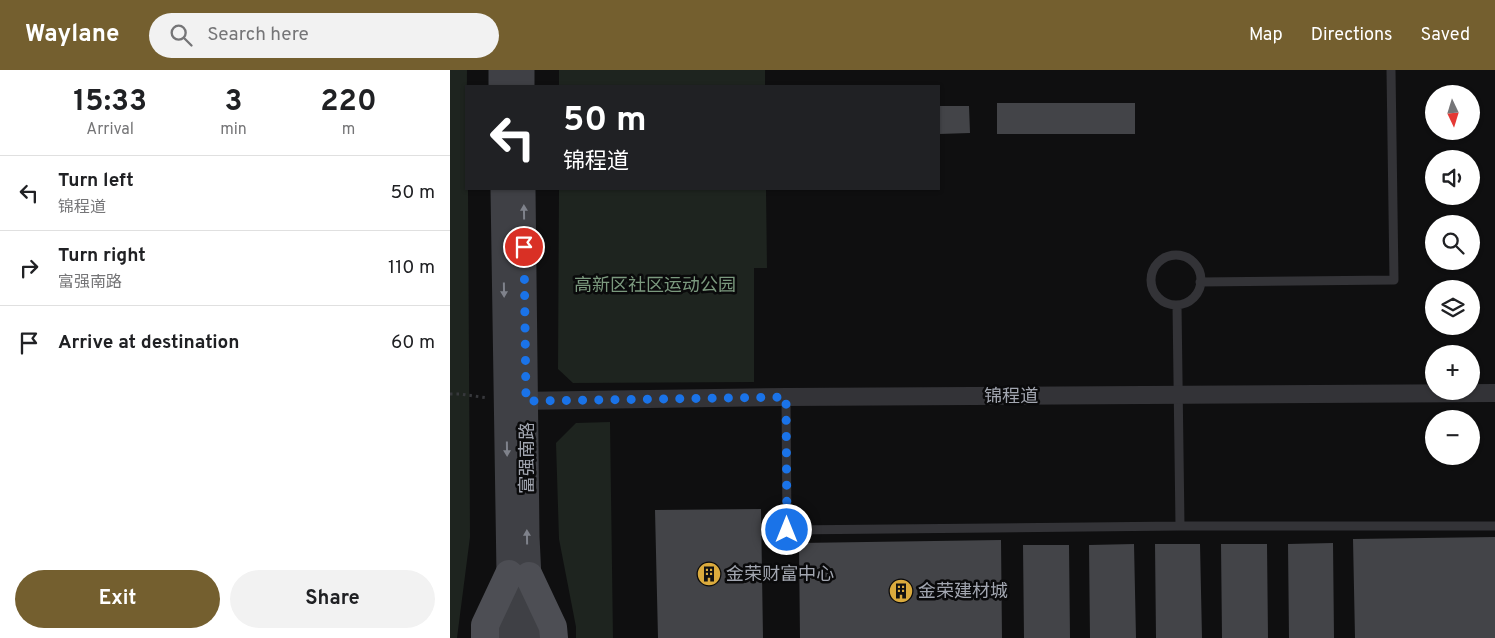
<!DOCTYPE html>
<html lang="en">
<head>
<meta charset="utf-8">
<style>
  :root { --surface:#fff; --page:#f2f2f2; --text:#202124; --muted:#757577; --line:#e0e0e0; --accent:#745f2f }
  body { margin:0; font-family:Overpass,"Noto Sans SC",sans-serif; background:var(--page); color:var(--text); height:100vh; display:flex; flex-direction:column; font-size:19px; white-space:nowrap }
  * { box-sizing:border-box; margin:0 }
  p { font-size:16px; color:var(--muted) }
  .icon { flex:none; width:28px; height:28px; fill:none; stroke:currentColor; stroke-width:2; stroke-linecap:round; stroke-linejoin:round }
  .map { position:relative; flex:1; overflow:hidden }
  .side { display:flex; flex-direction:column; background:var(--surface); width:450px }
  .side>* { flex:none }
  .top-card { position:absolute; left:15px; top:15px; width:475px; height:105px; border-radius:0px; box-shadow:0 1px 4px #0004; background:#202124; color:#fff; overflow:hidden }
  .needle { width:32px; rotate:176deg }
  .fabs { position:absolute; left:975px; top:15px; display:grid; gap:10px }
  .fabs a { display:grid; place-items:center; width:55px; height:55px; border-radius:50%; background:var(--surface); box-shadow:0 1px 4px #0004; font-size:25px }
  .pin { position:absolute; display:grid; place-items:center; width:42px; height:42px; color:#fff; margin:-21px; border:2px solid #fff; border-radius:50%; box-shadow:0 1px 5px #0007 }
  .me { position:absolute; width:55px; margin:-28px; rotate:0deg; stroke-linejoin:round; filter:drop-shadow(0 0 4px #0008) }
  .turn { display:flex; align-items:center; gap:18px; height:105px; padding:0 15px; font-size:22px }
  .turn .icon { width:65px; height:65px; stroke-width:2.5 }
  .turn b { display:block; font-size:35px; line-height:42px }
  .eta { display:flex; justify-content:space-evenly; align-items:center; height:85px; text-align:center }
  .eta b { font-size:30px; font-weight:700; line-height:35px }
  .button { display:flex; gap:10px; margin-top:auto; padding:10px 15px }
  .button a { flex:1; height:58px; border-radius:30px; background:var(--accent); color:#fff; font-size:20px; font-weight:700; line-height:58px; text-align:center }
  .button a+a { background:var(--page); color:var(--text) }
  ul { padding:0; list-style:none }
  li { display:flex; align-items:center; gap:15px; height:75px; padding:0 15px; border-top:1px solid var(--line) }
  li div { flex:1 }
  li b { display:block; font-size:19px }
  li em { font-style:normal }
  header { display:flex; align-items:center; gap:30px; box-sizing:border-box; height:70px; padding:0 25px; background:var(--accent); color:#fff }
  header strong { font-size:24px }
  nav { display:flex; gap:28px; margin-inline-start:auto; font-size:18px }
  .search { width:350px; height:45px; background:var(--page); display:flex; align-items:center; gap:12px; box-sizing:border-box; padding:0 18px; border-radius:28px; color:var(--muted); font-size:19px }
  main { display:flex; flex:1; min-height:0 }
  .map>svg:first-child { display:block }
</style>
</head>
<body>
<header>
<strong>Waylane</strong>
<div class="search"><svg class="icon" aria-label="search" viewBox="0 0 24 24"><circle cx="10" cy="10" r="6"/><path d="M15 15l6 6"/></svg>Search here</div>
<nav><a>Map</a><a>Directions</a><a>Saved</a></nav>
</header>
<main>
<section class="side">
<div class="eta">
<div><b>15:33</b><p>Arrival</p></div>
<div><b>3</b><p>min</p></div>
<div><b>220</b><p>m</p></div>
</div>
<ul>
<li><svg class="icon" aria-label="left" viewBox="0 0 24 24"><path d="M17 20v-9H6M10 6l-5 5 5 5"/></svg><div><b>Turn left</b><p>锦程道</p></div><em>50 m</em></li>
<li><svg class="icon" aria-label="right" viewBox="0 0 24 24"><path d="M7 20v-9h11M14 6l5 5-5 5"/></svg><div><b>Turn right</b><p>富强南路</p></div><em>110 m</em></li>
<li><svg class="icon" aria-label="arrive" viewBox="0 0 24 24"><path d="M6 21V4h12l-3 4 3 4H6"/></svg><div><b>Arrive at destination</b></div><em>60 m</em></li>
</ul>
<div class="button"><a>Exit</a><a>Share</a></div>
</section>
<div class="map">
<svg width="1045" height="568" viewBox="0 0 1045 568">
  <rect width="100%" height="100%" fill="#0f0f10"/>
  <!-- green -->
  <path fill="#1e241f" d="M0 0H17L16 119H18L20 467 7 568H0Z
    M109 0H315V16H109Z
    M109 119H316L317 198H304V312L123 313 108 299Z
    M160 352 163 568H126V557L109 469 106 373 126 353Z"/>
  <!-- building -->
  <path fill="#434448" d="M547 33H685V64H547Z
    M489 36H519L520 63 489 64Z
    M311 439 313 568H208L205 440Z
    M1045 467V568H905L903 469Z
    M551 470 552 568H350L349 473Z
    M883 473 884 568H839L838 474Z
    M684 474 686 568H640L639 475Z
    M705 474H750L752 568H706Z
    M771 474H817L818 568H772Z
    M573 475H619L620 568H574Z"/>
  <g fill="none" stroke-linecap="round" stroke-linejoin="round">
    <!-- path -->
    <path stroke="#37383c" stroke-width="3" stroke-dasharray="2.5 4" stroke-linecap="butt" d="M0 324H10L38 328"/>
    <!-- lane -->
    <path stroke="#333337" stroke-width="9" d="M701 210a25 25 0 1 1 50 0a25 25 0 1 1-50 0Z
      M750 212 944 210 941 0
      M727 235 730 456
      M336 327 337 460 730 456H1045"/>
    <!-- street -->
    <path stroke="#333337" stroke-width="18" d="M66 331 336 327 1045 323"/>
    <!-- secondary -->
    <path stroke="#3f4045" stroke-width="25" d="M51 0V16
      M72 0V16
      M53 119 59 504 57 568
      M73 119 77 467 82 568"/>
    <!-- primary -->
    <path stroke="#4d4e54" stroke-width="28" d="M79 506 103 557 104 568
      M35 568V555L59 504"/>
  </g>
  <!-- one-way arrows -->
  <defs><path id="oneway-solid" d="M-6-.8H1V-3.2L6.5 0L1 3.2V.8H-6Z" transform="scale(1.25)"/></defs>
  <g fill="#7f828b">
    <use href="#oneway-solid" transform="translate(74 142) rotate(-91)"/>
    <use href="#oneway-solid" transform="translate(54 220) rotate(89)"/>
    <use href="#oneway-solid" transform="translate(57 379) rotate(89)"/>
    <use href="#oneway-solid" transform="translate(77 467) rotate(-91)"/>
  </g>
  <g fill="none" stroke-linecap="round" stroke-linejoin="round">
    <!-- route -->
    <path stroke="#1a73e8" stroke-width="9" stroke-dasharray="0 16.2" d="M74 177 76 331 336 327 337 460"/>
  </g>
  <!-- icons -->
  <defs>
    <g id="building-disc" transform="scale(1.25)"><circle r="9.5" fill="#dbab3d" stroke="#0a0a0b"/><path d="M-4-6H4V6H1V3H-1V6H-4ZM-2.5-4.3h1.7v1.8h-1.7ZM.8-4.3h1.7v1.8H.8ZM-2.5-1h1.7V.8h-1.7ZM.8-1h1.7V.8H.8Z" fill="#111"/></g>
  </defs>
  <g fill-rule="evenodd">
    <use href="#building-disc" x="259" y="504"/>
    <use href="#building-disc" x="451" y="521"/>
  </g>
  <g text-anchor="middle" stroke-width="5" stroke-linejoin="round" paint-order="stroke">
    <!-- park labels -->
    <g font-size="18" fill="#7b997e" stroke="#0a0a0b">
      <text x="205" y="221">高新区社区运动公园</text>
    </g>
    <!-- street labels -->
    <g font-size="18" fill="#a2a6b0" stroke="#0a0a0b">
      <text x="561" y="332">锦程道</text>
      <text transform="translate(77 388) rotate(-90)" y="6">富强南路</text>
    </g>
    <!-- poi labels -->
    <g font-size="18" fill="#a2a6b0" stroke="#0a0a0b" text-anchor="start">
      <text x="276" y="510">金荣财富中心</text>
      <text x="468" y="527">金荣建材城</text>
    </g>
  </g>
</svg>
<div class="fabs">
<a><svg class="needle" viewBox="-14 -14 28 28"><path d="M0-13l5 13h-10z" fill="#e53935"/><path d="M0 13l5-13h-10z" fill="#757577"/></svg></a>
<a><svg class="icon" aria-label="sound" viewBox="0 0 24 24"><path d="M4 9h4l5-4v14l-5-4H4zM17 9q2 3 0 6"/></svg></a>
<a><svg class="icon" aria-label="search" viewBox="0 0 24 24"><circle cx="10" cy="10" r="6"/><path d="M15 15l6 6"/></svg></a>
<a><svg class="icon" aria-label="layers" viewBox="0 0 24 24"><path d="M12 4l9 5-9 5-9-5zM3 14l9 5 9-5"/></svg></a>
<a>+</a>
<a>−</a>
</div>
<div class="pin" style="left:74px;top:177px;background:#d93025"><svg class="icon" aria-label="arrive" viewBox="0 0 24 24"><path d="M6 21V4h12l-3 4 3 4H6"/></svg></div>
<svg class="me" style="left:337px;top:460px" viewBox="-20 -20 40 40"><circle r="17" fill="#1a73e8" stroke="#fff" stroke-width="3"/><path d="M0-11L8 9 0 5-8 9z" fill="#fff"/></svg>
<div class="top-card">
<div class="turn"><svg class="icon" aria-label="left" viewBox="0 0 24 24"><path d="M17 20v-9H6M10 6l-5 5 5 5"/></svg><div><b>50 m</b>锦程道</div></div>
</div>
</div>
</main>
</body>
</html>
